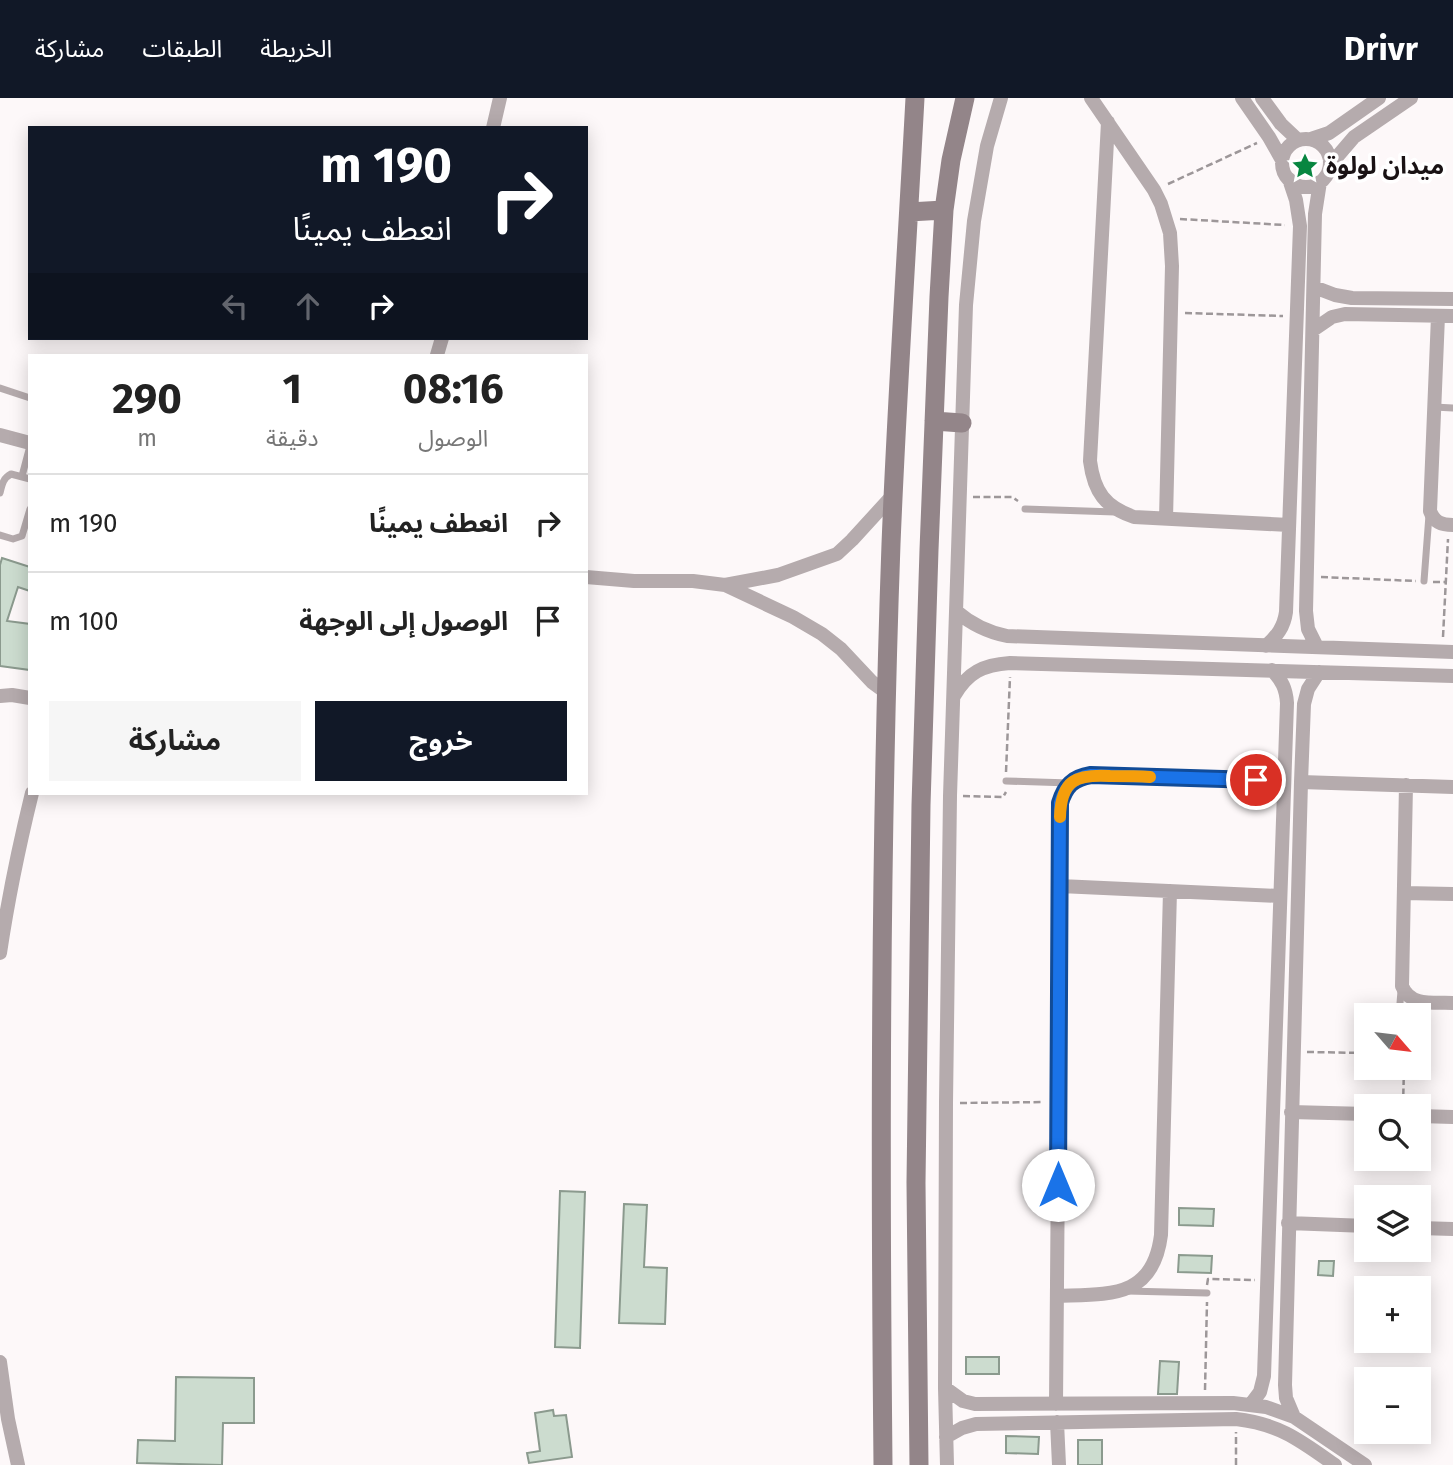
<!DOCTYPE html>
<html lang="ar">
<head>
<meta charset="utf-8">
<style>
  :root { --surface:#fff; --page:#f6f6f6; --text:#222; --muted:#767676; --line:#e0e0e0; --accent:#111827 }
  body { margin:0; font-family:"Fira Sans","Noto Sans Arabic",sans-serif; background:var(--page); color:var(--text); direction:rtl; height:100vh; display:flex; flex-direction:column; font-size:26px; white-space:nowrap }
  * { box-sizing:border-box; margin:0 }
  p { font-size:23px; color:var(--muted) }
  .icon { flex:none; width:38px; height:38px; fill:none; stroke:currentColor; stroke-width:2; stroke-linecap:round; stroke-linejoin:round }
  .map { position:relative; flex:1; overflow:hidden; direction:ltr }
  .drawer { position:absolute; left:28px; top:256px; width:560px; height:441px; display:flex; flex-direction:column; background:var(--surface); border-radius:0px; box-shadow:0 4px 18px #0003; direction:rtl }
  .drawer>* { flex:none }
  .top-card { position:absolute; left:28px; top:28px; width:560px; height:214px; border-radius:0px; box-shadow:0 4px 18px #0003; direction:rtl; background:#111827; color:#fff; overflow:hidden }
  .needle { width:46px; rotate:118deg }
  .tools { position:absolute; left:1354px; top:905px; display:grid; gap:14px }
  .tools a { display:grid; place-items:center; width:77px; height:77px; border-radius:0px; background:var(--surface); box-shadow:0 4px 18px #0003; font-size:35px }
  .pin { position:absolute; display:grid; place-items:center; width:60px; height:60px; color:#fff; margin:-30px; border:4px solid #fff; border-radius:50%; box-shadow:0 2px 7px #0007 }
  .me { position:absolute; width:77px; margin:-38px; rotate:0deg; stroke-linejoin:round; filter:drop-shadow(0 0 5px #0008) }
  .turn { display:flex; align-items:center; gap:24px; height:147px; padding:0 21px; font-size:32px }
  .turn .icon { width:91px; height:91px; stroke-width:2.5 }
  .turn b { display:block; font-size:49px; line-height:60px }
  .lanes { display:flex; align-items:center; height:66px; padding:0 21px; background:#0003; justify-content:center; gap:35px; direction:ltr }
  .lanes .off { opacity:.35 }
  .eta { display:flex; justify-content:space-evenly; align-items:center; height:119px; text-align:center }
  .eta b { font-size:42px; font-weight:700; line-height:49px }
  .cta { display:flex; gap:14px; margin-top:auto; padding:14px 21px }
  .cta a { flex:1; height:80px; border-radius:0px; background:var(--accent); color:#fff; font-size:28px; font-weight:700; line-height:80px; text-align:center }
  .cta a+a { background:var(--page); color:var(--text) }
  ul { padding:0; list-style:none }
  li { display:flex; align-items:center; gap:21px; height:98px; padding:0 21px; border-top:2px solid var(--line) }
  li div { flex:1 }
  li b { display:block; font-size:26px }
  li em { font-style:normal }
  header { display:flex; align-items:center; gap:42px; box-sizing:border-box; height:98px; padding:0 35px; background:var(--accent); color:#fff }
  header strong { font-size:33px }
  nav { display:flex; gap:38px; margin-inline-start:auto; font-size:24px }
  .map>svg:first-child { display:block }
</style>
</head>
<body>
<header>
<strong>Drivr</strong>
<nav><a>الخريطة</a><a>الطبقات</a><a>مشاركة</a></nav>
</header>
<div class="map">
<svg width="1453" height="1367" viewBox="0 0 1453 1367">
  <rect width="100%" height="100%" fill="#fdf8f9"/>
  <!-- building -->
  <path fill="#ccdccf" stroke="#8b9a8e" stroke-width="2" d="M2 460 30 469V493L18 489 7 523 30 526V572L0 568V467Z
    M560 1093 585 1094 580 1250 555 1249Z
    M624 1106 647 1107 644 1169 667 1170 665 1226 619 1225Z
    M1179 1110 1214 1111 1213 1128 1179 1127Z
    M1179 1157 1212 1158 1211 1175 1178 1174Z
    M1319 1163H1334L1333 1178 1318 1177Z
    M966 1259H999V1276H966Z
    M1160 1263 1179 1264 1177 1296H1158Z
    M176 1279 254 1280V1325H223L222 1367 137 1365 138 1342 175 1343Z
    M553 1312 554 1318 566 1317 572 1359 529 1365 527 1355 540 1353 535 1315Z
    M1006 1338 1039 1339 1038 1356 1006 1355Z
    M1078 1342H1102V1367H1078Z"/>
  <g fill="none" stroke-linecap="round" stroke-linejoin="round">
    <!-- path -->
    <path stroke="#9d9799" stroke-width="2.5" stroke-dasharray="7 3.5" stroke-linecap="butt" d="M1168 86 1257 45
      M1180 121 1285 127
      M1185 215 1283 218
      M973 399H1012L1018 403
      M1321 479 1416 483
      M1433 484H1446
      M1443 539 1448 441
      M1006 674 1010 579
      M963 698 1003 699 1006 694
      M1307 954 1367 955
      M960 1005 1044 1004
      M1403 1008 1404 970
      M1207 1187 1208 1181H1211L1255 1182
      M1205 1292 1207 1204
      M1236 1367V1334"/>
    <!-- lane -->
    <path stroke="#b5abad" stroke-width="7" d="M0 290 30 300
      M1434 309 1453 310
      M22 378 30 348
      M0 395C2 387 3 380 11 376L30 381
      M1025 411 1115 414
      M0 437 13 441 22 438 30 411
      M1424 483 1429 417
      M1006 683 1070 685
      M1399 917 1401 893
      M1127 1193 1207 1195"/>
    <!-- street -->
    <path stroke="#b5abad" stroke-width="14" d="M1091 0 1154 92 1161 106 1170 135 1172 168 1166 421
      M1242 0 1269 39 1282 62
      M1262 0 1281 26 1298 42
      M1108 24 1090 363C1094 394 1105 409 1134 419L1289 427
      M493 30 500 0
      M1311 41 1329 35 1379 0
      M1282 65a24 24 0 1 1 48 0a24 24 0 1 1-48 0Z
      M1330 67 1354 39 1411 0
      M1314 189 1335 197 1352 200 1453 201
      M1438 218 1430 413C1434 424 1441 427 1453 427
      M1313 232 1332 219 1345 216 1453 218
      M437 257 442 240
      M0 337 30 345
      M586 479 634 483H693L725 487 778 477 837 456 852 442 894 396
      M725 487 793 519 822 536 841 551 872 584 887 595
      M956 513C971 526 987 534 1007 538L1453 554
      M1266 548C1277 538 1284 529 1286 514L1300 128 1296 102 1289 81
      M1317 549 1308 531 1306 513 1315 116 1320 84
      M0 598 12 597 30 600
      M954 598C968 574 983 567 1010 565L1453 578
      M1301 684 1453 689
      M1406 687 1402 888C1410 909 1434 904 1453 905
      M1060 788 1280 798
      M1404 795 1453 796
      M0 855C8 801 19 748 32 695
      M1291 1014 1367 1016
      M1419 1018 1453 1019
      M1288 1125 1367 1128
      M1419 1130 1453 1131
      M1057 1198C1109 1196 1153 1201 1161 1137L1170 793
      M0 1264 8 1321 18 1367
      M945 1290 963 1303 975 1306 1233 1305 1266 1309 1294 1319 1365 1367
      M1056 1306 1061 705C1065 688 1073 680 1091 677L1284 683
      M1251 1306 1260 1294 1264 1278 1287 605C1286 590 1282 583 1272 572
      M1294 1319 1286 1300 1285 1287 1301 684 1304 606 1308 591 1319 574
      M1057 1324 1059 1367
      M946 1339 962 1330 976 1326 1236 1321C1280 1326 1301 1343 1335 1367
      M947 1367 945 1290 946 1005 950 698 966 207 974 123 987 48 1001 0"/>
    <!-- secondary -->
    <path stroke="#938589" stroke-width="19" d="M909 114 944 112
      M934 323 962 325
      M883 1367C880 1060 880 753 891 446 897 297 907 149 915 0
      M919 1367 916 1085 921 707 929 452 939 199 944 112 951 62 965 0"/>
  </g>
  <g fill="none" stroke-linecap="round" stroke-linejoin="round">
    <!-- route casing -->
    <g stroke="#114b97" stroke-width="18">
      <path id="route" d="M1058 1087 1060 705C1065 688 1073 680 1091 677L1256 682"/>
    </g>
    <!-- route -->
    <use href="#route" stroke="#1a73e8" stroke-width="12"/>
    <!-- slow -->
    <path stroke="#f59e0b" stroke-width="12" d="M1060 719C1061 682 1076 676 1110 678 1124 678 1137 678 1150 679"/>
  </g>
  <!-- icons -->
  <defs>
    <g id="sight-bare" transform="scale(2.1)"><path d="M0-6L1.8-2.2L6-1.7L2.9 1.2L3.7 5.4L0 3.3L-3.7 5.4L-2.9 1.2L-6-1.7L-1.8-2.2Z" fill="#078640" stroke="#fff" stroke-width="2.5" paint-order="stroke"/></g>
  </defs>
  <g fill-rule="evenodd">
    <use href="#sight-bare" x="1305" y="68"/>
  </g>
  <g text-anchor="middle" stroke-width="7" stroke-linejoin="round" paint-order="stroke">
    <!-- poi labels -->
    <g font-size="24" font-weight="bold" fill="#191214" stroke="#fff" text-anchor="start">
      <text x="1326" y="76">ميدان لولوة</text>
    </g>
  </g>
</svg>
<div class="tools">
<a><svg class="needle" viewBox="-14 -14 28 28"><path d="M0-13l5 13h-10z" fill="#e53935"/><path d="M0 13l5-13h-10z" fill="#767676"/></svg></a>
<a><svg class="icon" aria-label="search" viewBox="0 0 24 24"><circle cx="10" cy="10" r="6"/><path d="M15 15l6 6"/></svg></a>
<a><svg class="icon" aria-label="layers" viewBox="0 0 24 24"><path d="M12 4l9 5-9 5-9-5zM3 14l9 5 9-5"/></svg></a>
<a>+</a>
<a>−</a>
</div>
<div class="pin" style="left:1256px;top:682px;background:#d93025"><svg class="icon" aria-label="arrive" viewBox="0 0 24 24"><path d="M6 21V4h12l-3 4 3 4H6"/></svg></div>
<svg class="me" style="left:1058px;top:1087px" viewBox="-20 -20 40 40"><circle r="19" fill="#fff"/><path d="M0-13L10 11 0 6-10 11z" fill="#1a73e8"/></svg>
<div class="top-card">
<div class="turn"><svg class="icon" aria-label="right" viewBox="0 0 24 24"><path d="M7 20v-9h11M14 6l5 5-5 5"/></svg><div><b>190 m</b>انعطف يمينًا</div></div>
<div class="lanes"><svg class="icon off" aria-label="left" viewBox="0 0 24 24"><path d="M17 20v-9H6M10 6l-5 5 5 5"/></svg><svg class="icon off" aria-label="ahead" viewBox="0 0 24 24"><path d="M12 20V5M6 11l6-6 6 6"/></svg><svg class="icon" aria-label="right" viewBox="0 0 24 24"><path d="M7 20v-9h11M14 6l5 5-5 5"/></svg></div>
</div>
<section class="drawer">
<div class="eta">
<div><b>08:16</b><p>الوصول</p></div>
<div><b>1</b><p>دقيقة</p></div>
<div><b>290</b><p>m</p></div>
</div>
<ul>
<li><svg class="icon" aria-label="right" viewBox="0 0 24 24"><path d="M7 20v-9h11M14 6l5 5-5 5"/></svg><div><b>انعطف يمينًا</b></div><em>190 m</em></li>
<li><svg class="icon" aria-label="arrive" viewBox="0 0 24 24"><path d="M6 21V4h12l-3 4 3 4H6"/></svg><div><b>الوصول إلى الوجهة</b></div><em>100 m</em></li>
</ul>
<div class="cta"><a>خروج</a><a>مشاركة</a></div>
</section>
</div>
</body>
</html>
